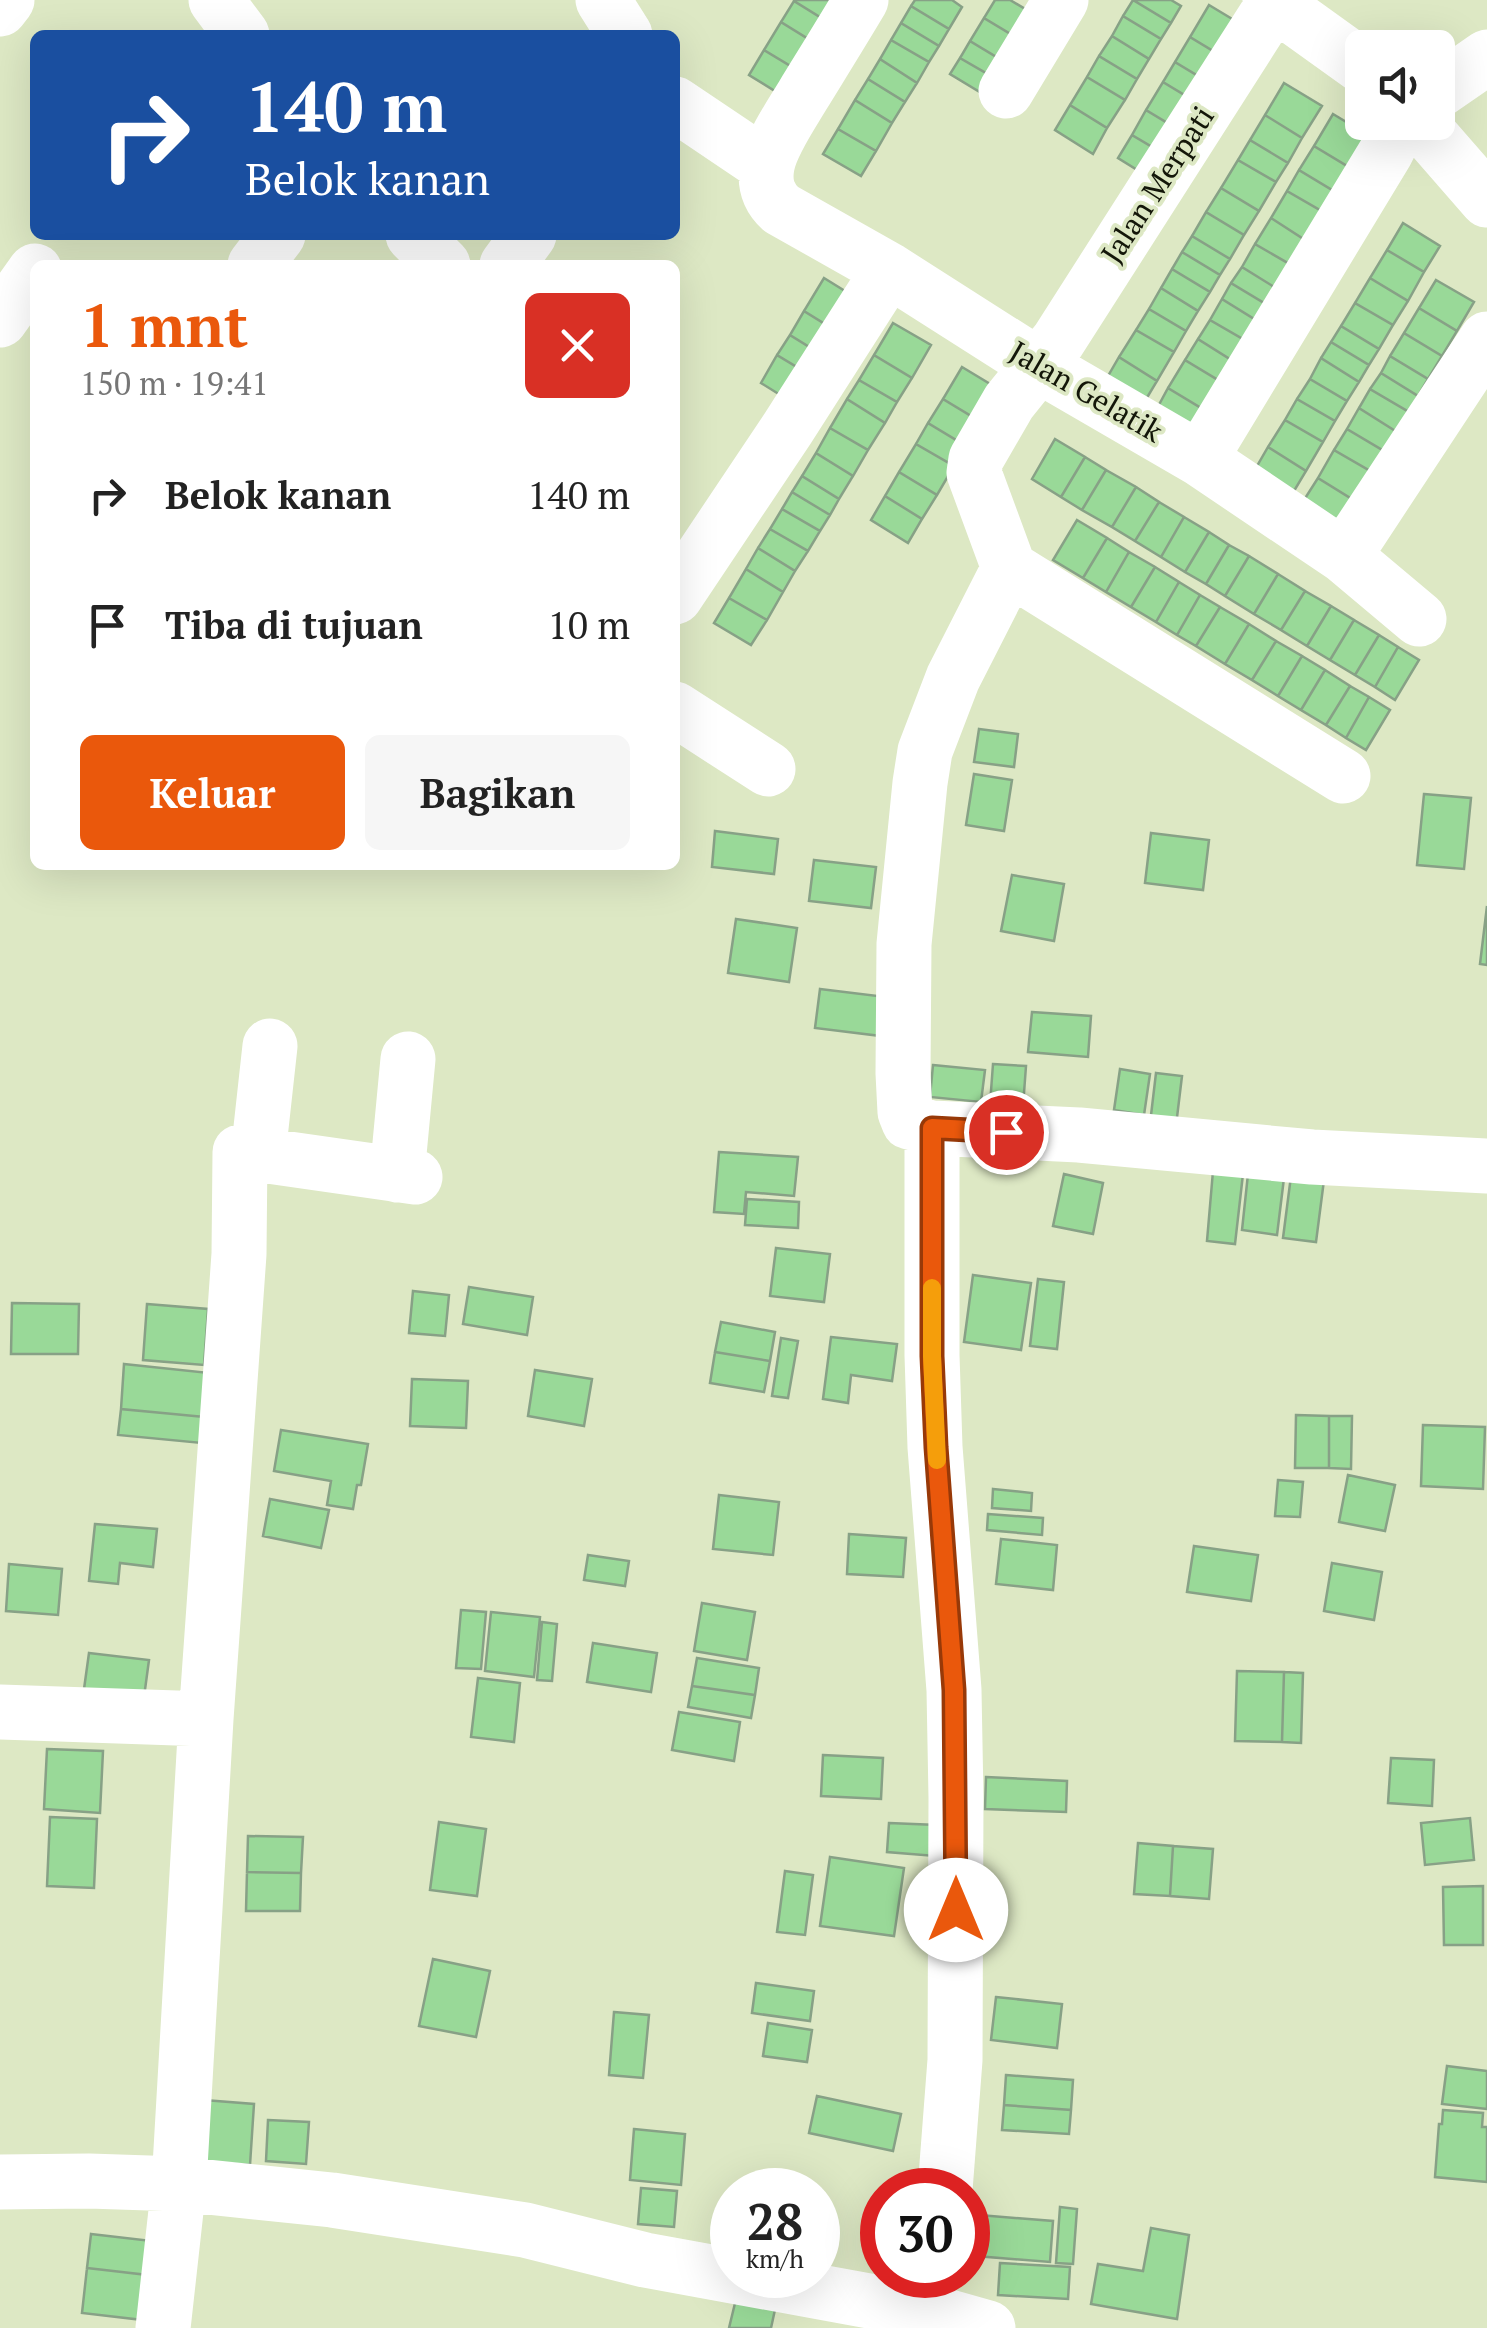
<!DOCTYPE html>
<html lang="id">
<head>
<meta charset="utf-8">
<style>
  :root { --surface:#fff; --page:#f6f6f6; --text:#222; --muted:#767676; --accent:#ea580c }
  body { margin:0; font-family:"PT Serif",serif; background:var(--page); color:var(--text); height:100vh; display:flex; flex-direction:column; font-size:38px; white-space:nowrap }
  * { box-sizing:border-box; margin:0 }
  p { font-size:32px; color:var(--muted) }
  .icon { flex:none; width:55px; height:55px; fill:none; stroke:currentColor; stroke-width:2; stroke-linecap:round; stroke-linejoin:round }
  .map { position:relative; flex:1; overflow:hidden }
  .side { position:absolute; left:30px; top:260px; width:650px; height:610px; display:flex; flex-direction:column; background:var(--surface); border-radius:15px; box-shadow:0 10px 40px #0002 }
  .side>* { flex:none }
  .guide { position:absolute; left:30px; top:30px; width:650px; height:210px; border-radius:15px; box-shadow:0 10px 40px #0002; background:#1a4fa0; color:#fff; overflow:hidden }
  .controls { position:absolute; left:1345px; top:30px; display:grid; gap:20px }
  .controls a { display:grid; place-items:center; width:110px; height:110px; border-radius:15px; background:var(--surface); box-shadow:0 10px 40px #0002; font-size:50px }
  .speed { position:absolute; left:710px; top:2168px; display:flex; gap:20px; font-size:50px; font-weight:700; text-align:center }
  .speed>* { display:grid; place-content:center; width:130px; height:130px; border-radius:50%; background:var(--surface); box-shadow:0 10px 40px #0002; line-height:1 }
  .speed small { font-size:25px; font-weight:400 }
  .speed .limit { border:15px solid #d22; background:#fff; color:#111 }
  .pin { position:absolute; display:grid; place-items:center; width:85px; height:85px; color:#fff; margin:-42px; border:5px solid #fff; border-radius:50%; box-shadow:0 2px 10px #0007 }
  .me { position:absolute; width:110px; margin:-55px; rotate:0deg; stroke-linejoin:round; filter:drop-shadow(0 0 8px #0008) }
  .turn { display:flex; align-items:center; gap:35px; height:210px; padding:0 50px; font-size:45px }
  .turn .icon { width:130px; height:130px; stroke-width:2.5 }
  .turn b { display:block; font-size:70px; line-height:85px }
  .round { display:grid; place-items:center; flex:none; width:105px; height:105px; border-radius:15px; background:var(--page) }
  .headline { display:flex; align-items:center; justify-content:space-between; height:170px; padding:0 50px }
  h1 { font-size:60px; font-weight:700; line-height:75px; color:var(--accent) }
  .cta { display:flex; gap:20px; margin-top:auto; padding:20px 50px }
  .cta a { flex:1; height:115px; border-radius:15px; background:var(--accent); color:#fff; font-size:40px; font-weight:700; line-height:115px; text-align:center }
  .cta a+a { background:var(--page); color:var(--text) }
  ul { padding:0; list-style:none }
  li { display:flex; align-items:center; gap:30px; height:130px; padding:0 50px }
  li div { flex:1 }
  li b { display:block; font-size:38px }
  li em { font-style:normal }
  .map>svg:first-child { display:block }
</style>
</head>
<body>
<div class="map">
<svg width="1487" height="2328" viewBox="0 0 1487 2328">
  <rect width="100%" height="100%" fill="#dde8c4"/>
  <!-- building -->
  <path fill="#99d998" stroke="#87a186" stroke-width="2.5" d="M794 0H836L831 24 794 1Z
    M915 0H952L962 7 949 29 911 6Z
    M995 0H1010L1037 16 1022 41 984 18Z
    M1133 0H1171L1181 6 1171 23Z
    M1133 0 1171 23 1161 39 1123 16Z
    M794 1 831 24 818 45 781 22Z
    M1209 5 1247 28 1228 60 1190 37Z
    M911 6 949 29 939 46 901 23Z
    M1123 16 1161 39 1149 59 1112 36Z
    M984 18 1022 41 1008 64 970 41Z
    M781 22 818 45 802 73 764 50Z
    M901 23 939 46 929 62 891 40Z
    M1112 36 1149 59 1137 79 1099 56Z
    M1190 37 1228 60 1213 85 1175 62Z
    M891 40 929 62 917 83 880 59Z
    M970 41 1008 64 998 80 960 58Z
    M764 50 802 73 786 98 749 75Z
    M1099 56 1137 79 1125 100 1087 77Z
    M960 58 998 80 988 97 950 74Z
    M880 59 917 83 905 102 868 79Z
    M1175 62 1213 85 1201 105 1163 82Z
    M1087 77 1125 100 1107 128 1070 105Z
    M868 79 905 102 892 123 855 100Z
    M1163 82 1201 105 1184 133 1146 110Z
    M1284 83 1322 106 1302 138 1265 115Z
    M855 100 892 123 876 151 838 129Z
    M1070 105 1107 128 1093 154 1055 130Z
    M1146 110 1184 133 1169 157 1132 135Z
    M1333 114 1371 137 1352 169 1314 146Z
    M1265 115 1302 138 1288 163 1250 140Z
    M838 129 876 151 861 176 823 154Z
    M1132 135 1169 157 1155 181 1118 158Z
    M1250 140 1288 163 1276 182 1238 160Z
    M1314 146 1352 169 1337 193 1299 170Z
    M1238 160 1276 182 1259 211 1221 188Z
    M1299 170 1337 193 1325 213 1287 191Z
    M1221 188 1259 211 1244 235 1206 212Z
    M1287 191 1325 213 1308 242 1271 218Z
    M1206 212 1244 235 1230 259 1192 236Z
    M1271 218 1308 242 1293 266 1255 244Z
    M1403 223 1440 246 1424 272 1387 250Z
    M1192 236 1230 259 1220 275 1182 252Z
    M1255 244 1293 266 1279 290 1242 267Z
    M1387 250 1424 272 1408 301 1370 278Z
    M1182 252 1220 275 1210 292 1172 269Z
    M1242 267 1279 290 1269 306 1231 283Z
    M1172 269 1210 292 1198 311 1161 288Z
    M824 278 861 301 841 334 804 311Z
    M1370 278 1408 301 1393 325 1355 303Z
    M1436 280 1474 302 1457 331 1419 308Z
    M1231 283 1269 306 1259 322 1222 299Z
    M1161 288 1198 311 1186 331 1149 309Z
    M1222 299 1259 322 1248 342 1210 320Z
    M1355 303 1393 325 1379 349 1341 326Z
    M1419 308 1457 331 1442 356 1404 333Z
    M1149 309 1186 331 1174 352 1136 330Z
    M804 311 841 334 827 358 790 335Z
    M1210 320 1248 342 1236 363 1198 339Z
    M893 323 931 345 912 378 874 355Z
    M1341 326 1379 349 1369 365 1331 342Z
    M1136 330 1174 352 1157 381 1119 357Z
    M1404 333 1442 356 1428 379 1390 356Z
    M790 335 827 358 815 378 777 355Z
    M1198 339 1236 363 1223 383 1185 360Z
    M1331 342 1369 365 1359 382 1321 358Z
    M777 355 815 378 798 406 761 383Z
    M874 355 912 378 897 402 859 380Z
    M1390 356 1428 379 1418 396 1381 373Z
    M1119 357 1157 381 1142 406 1104 383Z
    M1321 358 1359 382 1347 401 1310 379Z
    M1185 360 1223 383 1206 411 1168 388Z
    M962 367 1000 390 981 422 943 399Z
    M1381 373 1418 396 1409 412 1370 389Z
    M1310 379 1347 401 1335 421 1297 399Z
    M859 380 897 402 885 423 847 399Z
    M1168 388 1206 411 1191 437 1154 414Z
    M1370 389 1409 412 1397 432 1359 408Z
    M847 399 885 423 868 450 830 428Z
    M943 399 981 422 966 446 928 423Z
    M1297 399 1335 421 1323 442 1285 420Z
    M1359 408 1397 432 1384 451 1347 429Z
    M1285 420 1323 442 1306 471 1268 447Z
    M928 423 966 446 954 466 916 444Z
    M830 428 868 450 853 476 816 453Z
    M1347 429 1384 451 1372 472 1334 450Z
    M1055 439 1085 457 1061 497 1032 479Z
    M916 444 954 466 937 495 899 472Z
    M1268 447 1306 471 1291 496 1253 473Z
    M1334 450 1372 472 1355 501 1318 478Z
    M816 453 853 476 839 499 802 476Z
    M1085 457 1106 470 1082 510 1061 497Z
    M1106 470 1136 487 1112 527 1082 510Z
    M899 472 937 495 922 519 885 496Z
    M802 476 839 499 830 515 792 492Z
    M1318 478 1355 501 1340 526 1302 503Z
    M1136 487 1159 502 1135 541 1112 527Z
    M792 492 830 515 820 531 782 509Z
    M885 496 922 519 908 543 871 520Z
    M1159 502 1184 517 1161 557 1135 541Z
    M782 509 820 531 808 551 770 529Z
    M1184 517 1209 532 1185 572 1161 557Z
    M1077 520 1107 538 1083 578 1053 560Z
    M770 529 808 551 795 571 758 548Z
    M1209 532 1229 545 1206 584 1185 572Z
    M1107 538 1129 552 1106 592 1083 578Z
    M1229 545 1249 556 1225 596 1206 584Z
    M758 548 795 571 783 592 746 569Z
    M1129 552 1155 567 1131 607 1106 592Z
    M1249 556 1278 574 1254 614 1225 596Z
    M1155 567 1179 582 1156 622 1131 607Z
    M746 569 783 592 767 620 729 598Z
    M1278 574 1305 591 1281 630 1254 614Z
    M1179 582 1200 595 1177 635 1156 622Z
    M1305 591 1331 606 1307 646 1281 630Z
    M1200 595 1220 607 1196 646 1177 635Z
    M729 598 767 620 751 645 714 623Z
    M1331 606 1354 620 1330 660 1307 646Z
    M1220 607 1249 624 1225 664 1196 646Z
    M1354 620 1379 635 1355 675 1330 660Z
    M1249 624 1276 641 1252 680 1225 664Z
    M1379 635 1398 647 1375 687 1355 675Z
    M1276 641 1302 656 1278 696 1252 680Z
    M1398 647 1419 660 1395 700 1375 687Z
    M1302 656 1325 670 1301 710 1278 696Z
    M1325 670 1350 686 1326 725 1301 710Z
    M1350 686 1369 697 1346 738 1326 725Z
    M1369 697 1390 710 1366 750 1346 738Z
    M979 729 1018 734 1014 767 974 762Z
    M974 774 1012 780 1004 831 966 825Z
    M1424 794 1471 798 1464 869 1417 865Z
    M715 831 778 839 774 874 712 867Z
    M1151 833 1209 840 1203 890 1145 883Z
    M814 860 876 867 871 908 809 901Z
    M1012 875 1064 884 1054 941 1001 931Z
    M1487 906V965L1480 964Z
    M736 919 797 928 789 982 728 973Z
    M820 989 886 997 881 1036 815 1028Z
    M1032 1012 1091 1016 1088 1057 1028 1052Z
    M993 1064 1026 1066 1022 1120 989 1118Z
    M933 1065 985 1070 981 1102 930 1097Z
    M1120 1069 1150 1074 1144 1115 1114 1110Z
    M1156 1073 1182 1076 1175 1134 1149 1132Z
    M719 1152 798 1157 794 1196 746 1192 744 1214 714 1212Z
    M1213 1171 1243 1174 1235 1244 1207 1241Z
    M1064 1174 1103 1183 1093 1234 1053 1226Z
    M1248 1174 1284 1178 1277 1235 1242 1230Z
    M1291 1176 1324 1180 1316 1242 1283 1238Z
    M747 1199 799 1202 798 1228 745 1225Z
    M776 1248 830 1254 824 1302 770 1296Z
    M973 1275 1031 1283 1021 1350 964 1342Z
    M1038 1279 1064 1282 1057 1349 1030 1346Z
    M469 1287 533 1297 527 1335 463 1324Z
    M413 1291 449 1295 445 1336 409 1333Z
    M12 1303 79 1304 78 1354H11Z
    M147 1304 208 1309 204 1365 143 1360Z
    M721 1322 775 1332 770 1361 715 1352Z
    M831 1337 897 1344 892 1381 851 1375 848 1403 823 1399Z
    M781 1338 798 1341 788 1398 772 1396Z
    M715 1352 770 1361 764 1392 710 1383Z
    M124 1364 219 1374 215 1418 121 1409Z
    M535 1370 592 1379 584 1426 528 1416Z
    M412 1379 468 1381 466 1428 410 1426Z
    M121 1409 215 1418 212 1444 118 1435Z
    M1296 1415 1329 1416V1468H1295Z
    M1329 1416H1352L1351 1469 1329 1468Z
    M1423 1425 1485 1427 1483 1489 1421 1486Z
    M281 1430 368 1444 361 1485H357L353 1509 327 1505 331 1481 274 1471Z
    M1348 1475 1395 1485 1385 1531 1339 1522Z
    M1278 1480 1303 1482 1300 1517 1275 1516Z
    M993 1489 1032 1493 1031 1511 992 1508Z
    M719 1495 779 1502 773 1555 713 1549Z
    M270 1499 329 1510 321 1548 263 1536Z
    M988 1514 1043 1518 1042 1535 987 1530Z
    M95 1524 157 1529 153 1567 120 1563 118 1584 89 1581Z
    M849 1534 906 1538 903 1577 847 1574Z
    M1001 1539 1057 1545 1053 1590 996 1584Z
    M1194 1546 1258 1555 1251 1601 1187 1592Z
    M588 1555 629 1561 625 1586 584 1580Z
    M1332 1563 1382 1572 1374 1620 1324 1611Z
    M9 1564 62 1569 58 1615 6 1611Z
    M702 1603 755 1612 747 1660 694 1651Z
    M461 1610 486 1612 481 1669 456 1668Z
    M491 1612 540 1617 534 1677 485 1671Z
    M542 1622 557 1624 552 1681 537 1680Z
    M593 1643 657 1653 651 1692 587 1682Z
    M89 1653 149 1660 144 1697 84 1689Z
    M697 1658 759 1668 755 1695 692 1686Z
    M1237 1671 1284 1672 1282 1742 1235 1741Z
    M1284 1672 1303 1673 1301 1743 1282 1742Z
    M478 1678 520 1683 514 1742 471 1737Z
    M692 1686 755 1695 751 1718 688 1707Z
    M679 1712 740 1722 734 1761 672 1750Z
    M47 1749 103 1751 100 1813 44 1809Z
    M823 1755 883 1758 881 1799 821 1796Z
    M1391 1758 1434 1760 1432 1806 1388 1803Z
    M986 1777 1067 1781 1066 1812 985 1809Z
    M50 1817 97 1819 94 1888 47 1886Z
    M1470 1818 1474 1860 1425 1865 1421 1823Z
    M439 1822 486 1829 477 1896 430 1890Z
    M889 1823 937 1825 935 1856 887 1852Z
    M248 1836 303 1837 301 1873 247 1872Z
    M1138 1843 1173 1846 1170 1896 1134 1894Z
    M1173 1846 1213 1849 1209 1899 1170 1896Z
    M830 1857 904 1868 894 1936 820 1926Z
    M785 1871 813 1875 805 1935 777 1932Z
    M247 1872 301 1873 300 1911H246Z
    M1483 1886V1945H1444L1443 1887Z
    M433 1959 490 1971 476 2037 419 2026Z
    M756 1983 814 1991 810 2021 752 2013Z
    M996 1997 1062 2004 1057 2048 991 2040Z
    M614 2012 649 2015 643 2078 609 2075Z
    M768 2023 812 2030 807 2062 763 2056Z
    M1447 2066 1487 2071V2109L1442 2104Z
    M1006 2075 1073 2080 1071 2110 1004 2105Z
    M817 2096 901 2114 893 2151 809 2133Z
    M204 2100 254 2104 250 2165 199 2162Z
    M1004 2105 1071 2110 1069 2134 1002 2130Z
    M1443 2110 1483 2113 1482 2127H1487V2182L1435 2177 1439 2124H1442Z
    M268 2120 309 2122 306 2164 266 2161Z
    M634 2129 685 2134 681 2185 630 2180Z
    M641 2188 677 2191 674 2227 638 2224Z
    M1060 2207 1077 2209 1073 2264 1056 2263Z
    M979 2215 1053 2221 1050 2262 976 2256Z
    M1151 2228 1189 2235 1177 2319 1091 2304 1098 2264 1143 2271Z
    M91 2234 152 2241 148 2275 87 2268Z
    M1000 2263 1070 2267 1068 2299 998 2295Z
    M87 2268 148 2275 143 2320 82 2313Z
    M737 2295 776 2305 771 2328H729Z"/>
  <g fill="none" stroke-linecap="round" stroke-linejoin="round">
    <!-- minor -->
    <path stroke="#fff" stroke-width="55" d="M216 0 242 35
      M603 0 625 35
      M861 0C842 32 822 64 803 95 791 115 771 144 767 166 764 184 768 197 781 209L889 270 1038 365 1200 459 1344 556 1419 619
      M1270 0 1362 66
      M1274 3 1058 341 1009 402 976 459 974 473 1009 568 1343 776
      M0 9 7 0
      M1006 91 1061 0
      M1438 91 1487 57
      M675 104 767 166
      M1419 122 1487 200
      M413 235 443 265
      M255 265 278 235
      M507 265 529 235
      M0 320 35 271
      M1200 459 1386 152 1401 122
      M1344 556 1487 339
      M675 597 788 428 889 270
      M675 709 768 769
      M932 1128 1079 1135 1312 1157 1487 1166
      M258 1155 270 1046
      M397 1175 408 1059
      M0 1712 206 1719
      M0 2182 89 2181 179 2184 332 2200 525 2230 645 2260 935 2313 988 2328
      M945 2190 955 2060 956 1798 954 1690 935 1447 932 1355V1128L909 1122 905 1112 903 1073 904 944 920 783 925 751 953 678 1009 568
      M163 2328 179 2184 206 1719 239 1254 240 1152 415 1177"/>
  </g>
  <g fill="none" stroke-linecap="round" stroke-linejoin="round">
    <!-- route casing -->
    <g stroke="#983908" stroke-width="25">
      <path id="route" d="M956 1910 954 1690 936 1447 932 1356V1128L1006 1132"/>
    </g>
    <!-- route -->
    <use href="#route" stroke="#ea580c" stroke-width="18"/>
    <!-- slow -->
    <path stroke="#f59e0b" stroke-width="18" d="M932 1288V1356L937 1460"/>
  </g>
  <g text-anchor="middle" stroke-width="8" stroke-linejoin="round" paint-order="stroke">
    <!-- street labels -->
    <g font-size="30" fill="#131609" stroke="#dde8c4">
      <text transform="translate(1158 185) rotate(-57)" y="10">Jalan Merpati</text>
      <text transform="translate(1086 392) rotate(30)" y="10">Jalan Gelatik</text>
    </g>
  </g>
</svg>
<div class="controls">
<a><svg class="icon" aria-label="sound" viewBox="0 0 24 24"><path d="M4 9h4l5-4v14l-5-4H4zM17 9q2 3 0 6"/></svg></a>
</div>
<div class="speed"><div>28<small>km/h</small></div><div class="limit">30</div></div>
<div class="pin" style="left:1006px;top:1132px;background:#d93025"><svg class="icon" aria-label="arrive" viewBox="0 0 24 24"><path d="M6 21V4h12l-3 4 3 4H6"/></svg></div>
<svg class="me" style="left:956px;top:1910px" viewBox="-20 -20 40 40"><circle r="19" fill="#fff"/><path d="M0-13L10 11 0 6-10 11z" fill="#ea580c"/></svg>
<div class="guide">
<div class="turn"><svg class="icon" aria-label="right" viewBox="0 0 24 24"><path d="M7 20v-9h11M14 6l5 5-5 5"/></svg><div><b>140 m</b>Belok kanan</div></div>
</div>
<section class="side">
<div class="headline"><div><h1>1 mnt</h1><p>150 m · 19:41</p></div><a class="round" style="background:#d93025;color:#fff"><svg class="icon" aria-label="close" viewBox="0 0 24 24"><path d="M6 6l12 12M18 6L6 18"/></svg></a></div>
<ul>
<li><svg class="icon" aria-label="right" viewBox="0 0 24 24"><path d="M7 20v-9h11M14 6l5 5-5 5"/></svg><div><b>Belok kanan</b></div><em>140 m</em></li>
<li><svg class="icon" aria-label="arrive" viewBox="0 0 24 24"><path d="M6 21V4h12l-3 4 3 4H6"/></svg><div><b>Tiba di tujuan</b></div><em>10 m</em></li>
</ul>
<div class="cta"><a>Keluar</a><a>Bagikan</a></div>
</section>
</div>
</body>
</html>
